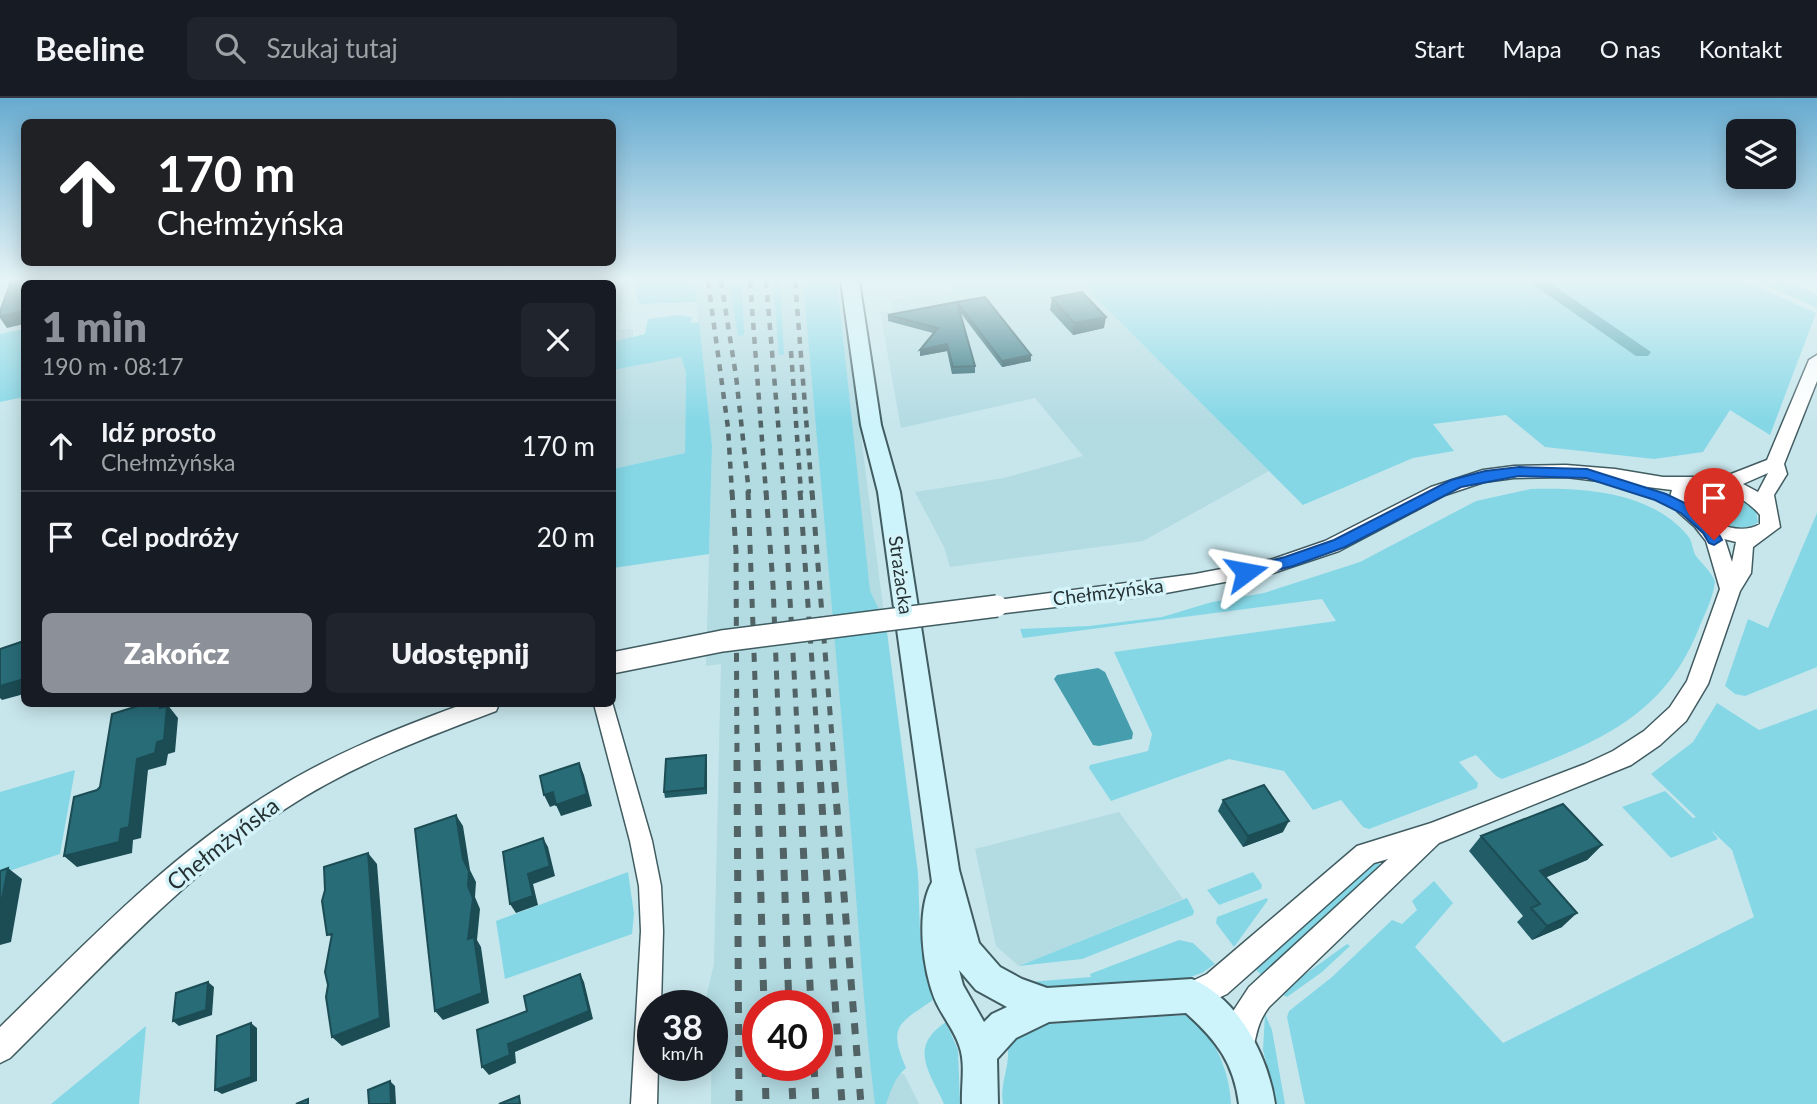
<!DOCTYPE html>
<html lang="pl">
<head>
<meta charset="utf-8">
<style>
  :root { --surface:#171b24; --page:#20242c; --text:#f1f3f6; --muted:#9ea1a6; --line:#363941; --accent:#8c9099 }
  body { margin:0; font-family:Lato,sans-serif; background:var(--page); color:var(--text); height:100vh; display:flex; flex-direction:column; font-size:26px; white-space:nowrap }
  * { box-sizing:border-box; margin:0 }
  p { font-size:23px; color:var(--muted) }
  .icon { flex:none; width:38px; height:38px; fill:none; stroke:currentColor; stroke-width:2; stroke-linecap:round; stroke-linejoin:round }
  .map { position:relative; flex:1; overflow:hidden }
  .details { position:absolute; left:21px; top:182px; width:595px; height:427px; display:flex; flex-direction:column; background:var(--surface); border-radius:10px; box-shadow:0 4px 18px #0003 }
  .details>* { flex:none }
  .guide { position:absolute; left:21px; top:21px; width:595px; height:147px; border-radius:10px; box-shadow:0 4px 18px #0003; background:#202124; color:#fff; overflow:hidden }
  .controls { position:absolute; left:1726px; top:21px; display:grid; gap:14px }
  .controls a { display:grid; place-items:center; width:70px; height:70px; border-radius:10px; background:var(--surface); box-shadow:0 4px 18px #0003; font-size:35px }
  .speed { position:absolute; left:637px; top:892px; display:flex; gap:14px; font-size:35px; font-weight:700; text-align:center }
  .speed>* { display:grid; place-content:center; width:91px; height:91px; border-radius:50%; background:var(--surface); box-shadow:0 4px 18px #0003; line-height:1 }
  .speed small { font-size:18px; font-weight:400 }
  .speed .limit { border:10px solid #d22; background:#fff; color:#111 }
  .pin { position:absolute; display:grid; place-items:center; width:60px; height:60px; color:#fff; margin:-72px -30px; border-radius:50% 50% 50% 0; rotate:-45deg; box-shadow:0 0 7px #0007 }
  .pin .icon { rotate:45deg }
  .me { position:absolute; width:77px; margin:-38px; rotate:77deg; stroke-linejoin:round; filter:drop-shadow(0 0 5px #0008) }
  .turn { display:flex; align-items:center; gap:24px; height:147px; padding:0 21px; font-size:32px }
  .turn .icon { width:91px; height:91px; stroke-width:2.5 }
  .turn b { display:block; font-size:49px; line-height:60px }
  .round { display:grid; place-items:center; flex:none; width:74px; height:74px; border-radius:10px; background:var(--page) }
  .summary { display:flex; align-items:center; justify-content:space-between; height:119px; padding:0 21px }
  h1 { font-size:42px; font-weight:800; line-height:52px; color:var(--accent) }
  .primary-button { display:flex; gap:14px; margin-top:auto; padding:14px 21px }
  .primary-button a { flex:1; height:80px; border-radius:10px; background:var(--accent); color:#fff; font-size:28px; font-weight:800; line-height:80px; text-align:center }
  .primary-button a+a { background:var(--page); color:var(--text) }
  ul { padding:0; list-style:none }
  li { display:flex; align-items:center; gap:21px; height:91px; padding:0 21px; border-top:2px solid var(--line) }
  li div { flex:1 }
  li b { display:block; font-size:26px }
  li em { font-style:normal }
  header { display:flex; align-items:center; gap:42px; box-sizing:border-box; height:98px; padding:0 35px; background:var(--surface); border-bottom:2px solid var(--line) }
  header strong { font-size:33px }
  nav { display:flex; gap:38px; margin-inline-start:auto; font-size:24px }
  .search { width:490px; height:63px; background:var(--page); display:flex; align-items:center; gap:18px; box-sizing:border-box; padding:0 24px; border-radius:10px; color:var(--muted); font-size:26px }
  .map>svg:first-child { display:block }
</style>
</head>
<body>
<header>
<strong>Beeline</strong>
<div class="search"><svg class="icon" aria-label="search" viewBox="0 0 24 24"><circle cx="10" cy="10" r="6"/><path d="M15 15l6 6"/></svg>Szukaj tutaj</div>
<nav><a>Start</a><a>Mapa</a><a>O nas</a><a>Kontakt</a></nav>
</header>
<div class="map">
<svg width="1817" height="1006" viewBox="0 0 1817 1006">
  <rect width="100%" height="100%" fill="#c7e6ec"/>
  <!-- built -->
  <path fill="#b3dbe2" fill-rule="evenodd" d="M508 183H621L624 193 619 231H633V240L613 244 612 186H508Z
    M694 183H841L919 787 896 910 892 975 904 976 919 1006H711L712 908H704L714 866 721 566 706 568 712 348ZM758 908H817V968H758Z
    M950 183H1079L1269 373 1143 443 950 469 944 449 915 394 1004 380 1083 358 1035 300 901 330 880 214 893 213 891 201 953 195Z
    M681 259 686 274 685 355 613 371V272Z
    M1119 714 1183 801 1019 868 996 848 975 751Z"/>
  <!-- green -->
  <path fill="#85d7e6" d="M638 183H694L697 204 640 206 636 198Z
    M729 183H742L744 237 738 238Z
    M773 183H780L784 257H779Z
    M803 183H837L870 493 886 526 918 775 920 834 933 902C898 926 888 928 906 970 894 980 891 993 886 1006H875C863 911 858 816 850 721 835 542 819 362 803 183Z
    M1079 183H1745L1816 215 1770 337 1730 312 1703 354 1654 361 1545 349 1506 317 1433 326 1454 353 1413 360 1303 407Z
    M1757 183H1785L1817 197V210Z
    M678 217 692 219 691 225 699 224 712 348 709 456 613 470V371L685 355 686 274 681 259 613 272V244L645 236 648 221Z
    M24 231V299L0 304V236Z
    M1531 391C1584 389 1652 394 1688 438 1693 444 1692 452 1696 458 1703 467 1711 473 1715 484 1713 500 1705 515 1699 530 1662 624 1589 647 1502 681L1496 678 1476 657 1459 664 1478 685 1477 690 1369 731 1363 729 1341 702 1313 712 1284 673 1229 661 1111 703 1089 670 1090 667 1148 653 1152 636 1114 554 1336 523 1322 501 1023 540 1020 531 1089 528 1162 519 1212 504 1264 495 1360 464 1476 403Z
    M1702 391C1723 389 1738 398 1755 409L1758 424C1739 439 1703 423 1692 404L1693 396Z
    M1817 415V569L1745 598 1735 596 1725 588 1748 521 1768 530Z
    M1717 605 1759 632 1817 611V1006H1305L1287 919 1289 913 1332 879 1392 822 1402 826 1417 812 1412 803 1434 783 1453 805 1415 849 1503 945 1754 819 1732 752 1711 732 1718 741 1671 760 1622 709 1665 693 1693 720 1696 719 1651 676 1693 644Z
    M75 672 60 756 0 776V694Z
    M1376 764 1383 768 1263 878 1256 872Z
    M628 774 634 816 632 836 505 881 496 823Z
    M1253 774 1262 787 1261 791 1219 807 1207 792Z
    M1187 800 1194 813 1193 817 1082 861 1019 868Z
    M1267 800 1268 802 1234 849 1216 825 1217 819Z
    M1179 842 1193 845 1215 866 1202 875 1185 881 1037 890 1029 884 1091 879 1090 876Z
    M1347 846 1350 848 1322 874 1287 899 1279 895Z
    M1265 916 1272 932 1285 1006H1277L1263 952Z
    M1187 917C1214 935 1230 974 1231 1006H1003C999 984 1012 966 1007 944L1038 927 1047 926Z
    M946 924 958 952 960 1006H944C929 973 908 949 946 924Z
    M146 928 139 1006H51Z"/>
  <!-- water -->
  <path fill="#459dad" d="M1098 570 1105 574 1133 635 1132 641 1099 648 1093 647 1054 581 1057 577Z"/>
  <g fill="none" stroke-linecap="round" stroke-linejoin="round">
    <!-- canal -->
    <path fill="#459dad" fill-rule="evenodd" d="M1528 183H1547L1651 254 1648 258H1636Z"/>
    <!-- minor casing -->
    <g stroke="#415c61" stroke-width="3">
      <path id="minor" d="M482 183H494L495 186H483Z
        M612 604 652 743 661 788 663 833 661 908H653V968H658L657 1006H631L641 833 639 788 630 743 594 606Z"/>
    </g>
    <!-- tertiary casing -->
    <g stroke="#415c61" stroke-width="3">
      <path id="tertiary" d="M1817 257V283L1784 366 1787 376 1774 397 1780 429 1753 449 1751 475 1740 493 1708 586 1686 623 1660 647 1631 667 1439 745 1269 909C1254 930 1259 936 1250 957L1240 962 1230 957 1225 947 1228 921 1249 889 1388 761 1374 765 1227 896 1192 912 1182 908 1178 898 1182 888 1207 876 1357 748 1431 725 1585 666 1613 653 1644 633 1670 609 1687 583 1720 491 1706 443 1695 429 1678 414 1670 399 1672 392 1566 379 1514 380 1484 384 1445 397 1339 453 1273 475 1155 497 997 516 990 513 986 508 990 503 1195 476 1273 461 1325 443 1431 389 1483 372 1514 368 1566 367 1615 371 1663 379H1717L1731 376 1767 362 1809 262ZM1768 375 1758 394 1743 386ZM1697 390C1722 389 1744 398 1760 417V426C1736 440 1701 421 1688 399L1690 393ZM1724 441 1736 444 1732 464 1725 442Z
        M464 606H499L496 613C424 640 350 668 285 711 182 780 98 873 10 960L0 965V929C85 846 168 758 270 695 330 657 397 630 464 606Z"/>
    </g>
    <!-- secondary casing -->
    <g stroke="#415c61" stroke-width="4">
      <path id="secondary" d="M841 183H859L881 327 900 394 959 772 979 845 1000 869 1022 881 1047 890 1192 881C1239 901 1268 958 1275 1006H1239C1234 965 1216 942 1186 915L1049 924 1016 940 997 961 998 1006H962C961 987 966 965 959 947 954 932 943 919 936 904 923 874 915 814 932 784L878 394 861 327ZM959 872 976 892 1007 909 992 916 984 924 963 887Z"/>
    </g>
    <!-- minor -->
    <use href="#minor" fill="#fff" fill-rule="evenodd"/>
    <!-- tertiary -->
    <use href="#tertiary" fill="#fff" fill-rule="evenodd"/>
    <!-- secondary -->
    <use href="#secondary" fill="#cef4fb" fill-rule="evenodd"/>
    <!-- rail-far2 -->
    <path stroke="#526366" stroke-width="4.5" stroke-dasharray="7 7" stroke-linecap="butt" d="M708 183 728 330 732 395
      M721 183 736 278 749 395
      M750 183 766 395
      M766 183 784 395
      M795 183 812 395
      M791 253 801 395"/>
    <!-- rail-far1 -->
    <path stroke="#526366" stroke-width="5" stroke-dasharray="9 9" stroke-linecap="butt" d="M732 393 736 453 737 664
      M748 393 758 664
      M766 393 773 487 780 664
      M784 393 799 664
      M800 393 819 664
      M812 393 834 664"/>
    <!-- rail -->
    <path stroke="#526366" stroke-width="7" stroke-dasharray="11 11" stroke-linecap="butt" d="M737 662 739 1006
      M757 662 764 908
      M780 662 789 908
      M799 662 811 908
      M819 662 842 1006
      M833 662 861 1006
      M765 968 766 1006
      M791 968 793 1006
      M814 968 816 1006"/>
    <!-- tertiary-bridge casing -->
    <g stroke="#415c61" stroke-width="24" stroke-linecap="butt">
      <path id="tertiary-bridge" d="M612 565 722 543 997 508"/>
    </g>
    <!-- tertiary-bridge -->
    <use href="#tertiary-bridge" stroke="#fff" stroke-width="21"/>
  </g>
  <!-- wall -->
  <path fill="#225d67" d="M1052 200 1104 230 1073 237 1050 212Z
    M957 204 1031 257V263L1002 269 959 213 975 268V275L952 276 947 253 920 258 933 235 888 223V217Z
    M707 663V696L665 700 664 694Z
    M1223 702 1283 734 1243 749 1218 713Z
    M1481 738 1602 747 1587 762 1546 779 1562 829 1532 842 1517 824 1523 818 1469 753Z"/>
  <!-- shaded-wall -->
  <path fill="#1c4c54" d="M35 183H46L45 186H34Z
    M204 183H213L212 186H204Z
    M460 183H464L465 186H447Z
    M24 213V226L7 230 0 220V218Z
    M1106 219 1104 230 1073 237 1074 225Z
    M947 246V253L920 258V252Z
    M1031 257V263L1002 269V263Z
    M24 581V596L2 602 0 600V588Z
    M161 606H167L178 620 175 654 168 656 166 667 148 672 141 740 133 742 132 755 77 769 64 758 137 661 160 610Z
    M706 657 707 663V696L705 690Z
    M579 665 584 677 592 708 561 718 556 707Z
    M553 694 558 706 550 709 544 697Z
    M456 717 463 728 470 772 476 784 475 799 480 811 477 842 481 849 489 905 443 922 435 913 468 841V788Z
    M1289 723 1283 734 1243 749 1248 738Z
    M543 740 548 749 555 778 533 786 538 807 516 815 510 806 528 776Z
    M1602 747 1587 762 1526 788 1540 773Z
    M368 755 377 766 390 929 342 948 332 939Z
    M8 770 22 781 11 844 0 847V811Z
    M1577 815 1562 829 1532 842 1547 828Z
    M580 876 584 884 593 921 515 954 516 965 489 977 482 969 508 946Z
    M208 884 214 889 212 917 179 928 173 923Z
    M251 925 257 930V983L222 996 215 992Z
    M390 983 395 988 396 1006H391Z"/>
  <!-- building -->
  <path fill="#286c78" stroke="#1c4c54" stroke-width="2" d="M11 183H35L34 186H24V213L0 218V214Z
    M160 183H204V186H159Z
    M251 183H296V186H251Z
    M349 183H383V186H349Z
    M440 183H460L447 186H441Z
    M584 183H610V186H585Z
    M1082 194 1106 219 1074 225 1052 200Z
    M985 199 1031 257 1002 263 957 204Z
    M957 204 975 268 953 269 947 246 920 252 938 230 888 217Z
    M24 543V581L0 588V551Z
    M144 606H161L160 610 167 608 164 642 157 644 155 655 137 661 129 729 121 731 119 744 64 758 74 699 97 692 100 689 112 616Z
    M706 657 705 690 664 694 666 661Z
    M579 665 587 696 556 707 553 694 544 697 540 678Z
    M1264 687 1289 723 1248 738 1223 702Z
    M1563 706 1602 747 1540 773 1577 815 1547 828 1531 810 1540 806 1481 738Z
    M456 717 463 761 469 773 468 788 473 800 468 841 474 839 482 895 435 913 415 731Z
    M543 740 550 768 528 776 533 798 510 806 503 754Z
    M368 755 380 920 332 939 326 899 328 887 325 874 332 836 327 837 322 803 325 792 324 769Z
    M8 770 0 811V773Z
    M580 876 589 913 508 946 510 957 482 969 477 932 527 913 524 898Z
    M208 884 206 912 173 923 176 895Z
    M251 925V979L215 992 217 938Z
    M390 983 391 1006H369L368 992Z
    M519 998 520 1006H499Z
    M308 1001V1006H296Z"/>
  <!-- sky -->
  <linearGradient id="sky" x2="0" y2="1"><stop stop-color="#67abd0"/><stop offset="0.56" stop-color="#e6f4f6"/><stop offset="1" stop-color="#e6f4f6" stop-opacity="0"/></linearGradient>
  <rect width="1817" height="324" fill="url(#sky)"/>
  <!-- route -->
  <path fill="#1a73e8" stroke="#114b97" stroke-width="2" d="M1519 369 1587 371 1666 396 1691 408 1714 428 1722 442 1714 447 1709 445 1703 435 1681 415 1655 402 1586 380 1519 378 1461 389 1345 449 1293 468 1246 480 1238 474 1241 470 1285 459 1334 442 1451 382 1485 373Z"/>
  <g text-anchor="middle" stroke-width="7" stroke-linejoin="round" paint-order="stroke">
    <!-- street labels -->
    <g font-size="19" fill="#253133" stroke="#d4f3f9">
      <text transform="translate(901 477) rotate(82)" y="7">Strażacka</text>
      <text transform="translate(1108 494) rotate(-7)" y="7">Chełmżyńska</text>
    </g>
    <!-- near-street labels -->
    <g font-size="23" fill="#253133" stroke="#d4f3f9">
      <text transform="translate(223 746) rotate(-38)" y="8">Chełmżyńska</text>
    </g>
  </g>
</svg>
<div class="controls">
<a><svg class="icon" aria-label="layers" viewBox="0 0 24 24"><path d="M12 4l9 5-9 5-9-5zM3 14l9 5 9-5"/></svg></a>
</div>
<div class="speed"><div>38<small>km/h</small></div><div class="limit">40</div></div>
<div class="pin" style="left:1714px;top:442px;background:#d93025"><svg class="icon" aria-label="arrive" viewBox="0 0 24 24"><path d="M6 21V4h12l-3 4 3 4H6"/></svg></div>
<svg class="me" style="left:1246px;top:474px" viewBox="-20 -20 40 40"><path d="M0-17L14 15 0 8-14 15z" fill="#1a73e8" stroke="#fff" stroke-width="4"/></svg>
<div class="guide">
<div class="turn"><svg class="icon" aria-label="ahead" viewBox="0 0 24 24"><path d="M12 20V5M6 11l6-6 6 6"/></svg><div><b>170 m</b>Chełmżyńska</div></div>
</div>
<section class="details">
<div class="summary"><div><h1>1 min</h1><p>190 m · 08:17</p></div><a class="round"><svg class="icon" aria-label="close" viewBox="0 0 24 24"><path d="M6 6l12 12M18 6L6 18"/></svg></a></div>
<ul>
<li><svg class="icon" aria-label="ahead" viewBox="0 0 24 24"><path d="M12 20V5M6 11l6-6 6 6"/></svg><div><b>Idź prosto</b><p>Chełmżyńska</p></div><em>170 m</em></li>
<li><svg class="icon" aria-label="arrive" viewBox="0 0 24 24"><path d="M6 21V4h12l-3 4 3 4H6"/></svg><div><b>Cel podróży</b></div><em>20 m</em></li>
</ul>
<div class="primary-button"><a>Zakończ</a><a>Udostępnij</a></div>
</section>
</div>
</body>
</html>
